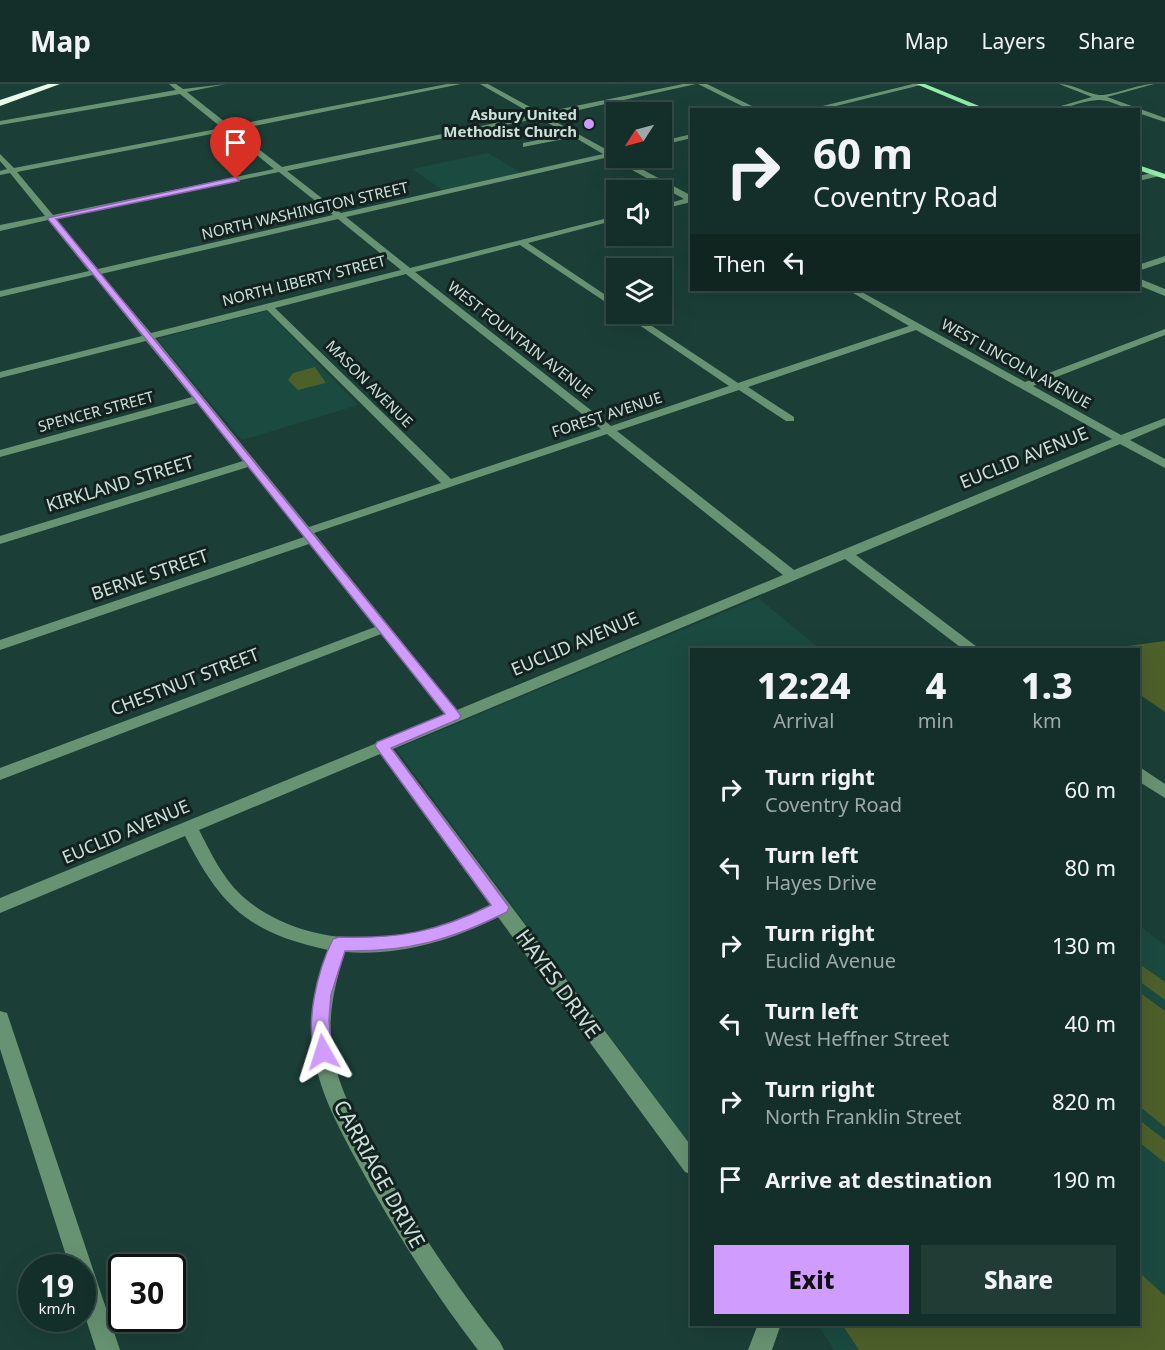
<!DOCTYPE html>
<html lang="en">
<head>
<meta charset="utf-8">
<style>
  :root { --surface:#142f29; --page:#213b35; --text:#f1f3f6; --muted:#9da9a8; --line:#334a46; --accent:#d09dff }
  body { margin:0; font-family:"Noto Sans",sans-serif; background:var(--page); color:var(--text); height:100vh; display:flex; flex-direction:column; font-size:22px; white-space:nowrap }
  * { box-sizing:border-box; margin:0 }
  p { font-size:20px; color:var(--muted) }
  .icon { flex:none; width:33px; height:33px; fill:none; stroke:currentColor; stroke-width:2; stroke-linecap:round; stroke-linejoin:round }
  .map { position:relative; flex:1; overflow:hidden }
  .panel { position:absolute; left:690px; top:564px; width:450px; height:678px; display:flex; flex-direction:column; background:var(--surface); border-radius:0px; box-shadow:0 6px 24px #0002,0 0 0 2px var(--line) }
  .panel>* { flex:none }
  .banner { position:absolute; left:690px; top:24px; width:450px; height:183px; border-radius:0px; box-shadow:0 6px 24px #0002,0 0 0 2px var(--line); background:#142f29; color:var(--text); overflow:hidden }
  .needle { width:39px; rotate:234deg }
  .buttons { position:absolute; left:606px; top:18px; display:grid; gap:12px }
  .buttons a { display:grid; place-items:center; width:66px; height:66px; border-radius:0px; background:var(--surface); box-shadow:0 6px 24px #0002,0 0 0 2px var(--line); font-size:30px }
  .speed { position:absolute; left:18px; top:1170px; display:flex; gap:12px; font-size:30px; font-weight:700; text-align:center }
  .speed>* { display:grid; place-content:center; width:78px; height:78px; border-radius:50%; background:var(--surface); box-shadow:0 6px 24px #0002,0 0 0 2px var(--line); line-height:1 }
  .speed small { font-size:15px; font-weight:400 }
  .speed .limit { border:3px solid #111; border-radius:9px; background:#fff; color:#111 }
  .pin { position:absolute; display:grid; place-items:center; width:51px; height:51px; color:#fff; margin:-62px -26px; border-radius:50% 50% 50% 0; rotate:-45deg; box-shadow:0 0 6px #0007 }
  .pin .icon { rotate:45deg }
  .me { position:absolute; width:66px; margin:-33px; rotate:354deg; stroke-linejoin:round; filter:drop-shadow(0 0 4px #0008) }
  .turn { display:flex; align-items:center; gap:21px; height:126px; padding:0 24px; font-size:27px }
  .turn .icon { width:78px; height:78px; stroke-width:2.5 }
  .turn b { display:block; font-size:42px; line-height:51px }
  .then { display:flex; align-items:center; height:57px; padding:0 24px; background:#0003; gap:12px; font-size:22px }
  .eta { display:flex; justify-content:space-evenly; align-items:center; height:102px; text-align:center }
  .eta b { font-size:36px; font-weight:800; line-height:42px }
  .cta { display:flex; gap:12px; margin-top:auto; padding:12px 24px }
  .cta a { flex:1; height:69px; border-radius:0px; background:var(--accent); color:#111; font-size:24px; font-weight:800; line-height:69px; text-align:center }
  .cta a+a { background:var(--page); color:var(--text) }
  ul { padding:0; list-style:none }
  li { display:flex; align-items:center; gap:18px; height:78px; padding:0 24px }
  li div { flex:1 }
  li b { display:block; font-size:22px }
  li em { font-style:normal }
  header { display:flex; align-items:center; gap:36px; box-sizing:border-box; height:84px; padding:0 30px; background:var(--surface); border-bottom:2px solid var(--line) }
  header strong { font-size:28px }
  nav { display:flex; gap:33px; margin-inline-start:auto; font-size:21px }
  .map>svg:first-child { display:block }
</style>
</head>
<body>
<header>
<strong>Map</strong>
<nav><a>Map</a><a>Layers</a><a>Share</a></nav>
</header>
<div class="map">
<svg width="1165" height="1266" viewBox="0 0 1165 1266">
  <rect width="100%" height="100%" fill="#1b3f37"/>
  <!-- built -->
  <path fill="#1b4a40" d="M488 69 521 89 444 107 412 85Z
    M267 227 358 321 242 356 157 255Z
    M758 514 820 565 692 566 691 1062 396 665Z
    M1139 841 1165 862V1266H834L818 1241 1138 1240Z"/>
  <!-- green -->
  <path fill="#4d602a" d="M315 283 326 299 298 306 288 296 293 289Z
    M1165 557V628L1139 610 1138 566 1106 565Z
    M1138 879 1165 898V916L1139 897Z
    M1139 908 1165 927V1043L1139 1022Z
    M1138 1035 1165 1056V1079L1139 1058Z
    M1139 1188 1165 1212V1266H859L843 1242 1138 1240Z"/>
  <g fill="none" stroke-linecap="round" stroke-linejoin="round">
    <!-- minor -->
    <path fill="#689372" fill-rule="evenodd" d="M169 0H176L183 5 226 0 187 8 230 42 447 0H461L234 46 282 83 534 31 480 0H488L541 29 683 0H696L547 33 611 68 616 67V74H621L692 112V118L662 125V121L684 115 609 73 346 133 410 184 616 132V136L528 159 616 218V225L520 161 415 188 611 342 729 302 623 230H634L738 299 909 242 848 206H858L1025 298 1165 245V251L1033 302 1121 351 1165 334V341L1130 356 1165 375V384L1120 360 856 471 981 566H964L845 475 393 665 692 1063V1091L685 1088 498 833C451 857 400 872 345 868 335 900 327 932 332 966 338 1004 357 1038 376 1071 412 1137 454 1199 500 1258L504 1266H478C431 1205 391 1141 355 1074 337 1040 317 1003 313 964 309 930 317 898 328 866 249 849 221 823 185 752L0 829V814L445 631 381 550 0 696V684L375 543 309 460 0 566V556L304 453 248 383 0 460V452L243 377 197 319 0 373V366L192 313 146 257 0 294V288L142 252 93 191 0 213V207L89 187 48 136 0 147V141L45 132 10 89 0 91V87L7 85 0 77V70L14 84 222 44 180 10 0 41V37L176 6ZM539 34 568 50 523 59V63L574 53 603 70 341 129 287 87ZM227 47 274 85 53 131 17 88ZM279 88 333 131 98 185 56 135ZM338 135 401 186 151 249 101 190ZM406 190 601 345 451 395 275 224ZM267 226 441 399 309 443 155 254ZM916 246 1112 355 794 486 617 347 739 306 786 337H794V333L748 303ZM607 350 783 491 457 626 314 449ZM380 670 490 821C475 828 460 836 444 842 378 864 294 859 241 811 222 793 211 769 199 746Z
      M698 0H707L760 26H750Z
      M913 0H925L820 26H806Z
      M1059 0C1074 0 1085 9 1099 11 1113 12 1137 0 1154 0L1107 13 1165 34V38L1138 29V26C1124 26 1111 15 1098 16 1080 17 1065 26 1047 26L1092 13Z
      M692 50V54L662 61V57Z
      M1157 88 1161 90 1160 92 1138 97V92Z
      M1165 172V178L1138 187V181Z
      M1138 194 1165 205V212L1138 201Z
      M1138 682 1165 700V714L1138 697Z
      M0 927 7 929 9 935 120 1266H96L82 1223V1184H70L0 965Z
      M758 1240H781L772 1266H748Z"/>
    <!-- major -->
    <path fill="#92eea9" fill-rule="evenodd" d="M916 0H925L989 26H978Z
      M1138 81 1165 90V95L1138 86Z"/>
    <!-- highway -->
    <path fill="#e7fbea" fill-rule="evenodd" d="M48 0H60L0 22V16Z"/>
  </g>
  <!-- route -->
  <path fill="#d09dff" stroke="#8766a6" stroke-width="1.5" d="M236 93 239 97 56 135 459 629 461 632 459 635 391 664 509 823 507 828C451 856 408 868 345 867L331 911 329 936 332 968 330 974 323 976 317 974C303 942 318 885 333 855L339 853C398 855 437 848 491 821L375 662 377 658 445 630 185 303 47 134Z"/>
  <!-- markers -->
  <circle fill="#d09dff" stroke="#13221f" stroke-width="2" cx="589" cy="40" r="6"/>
  <g text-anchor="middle" stroke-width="6" stroke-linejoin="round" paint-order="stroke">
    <!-- far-poi labels -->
    <g font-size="15" font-weight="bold" fill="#cce0da" stroke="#13221f" text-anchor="end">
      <text x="577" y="36">Asbury United<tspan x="577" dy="17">Methodist Church</tspan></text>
    </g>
    <!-- far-street labels -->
    <g font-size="15" fill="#cce0da" stroke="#13221f">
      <text transform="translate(305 127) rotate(-13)" y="5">NORTH WASHINGTON STREET</text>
      <text transform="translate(304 197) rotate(-14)" y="5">NORTH LIBERTY STREET</text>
      <text transform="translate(520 256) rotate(38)" y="5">WEST FOUNTAIN AVENUE</text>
      <text transform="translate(1016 280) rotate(29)" y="5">WEST LINCOLN AVENUE</text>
      <text transform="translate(369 300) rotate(45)" y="5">MASON AVENUE</text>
      <text transform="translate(96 328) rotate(-15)" y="5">SPENCER STREET</text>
      <text transform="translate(607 331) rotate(-18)" y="5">FOREST AVENUE</text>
    </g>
    <!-- street labels -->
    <g font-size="18" fill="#cce0da" stroke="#13221f">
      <text transform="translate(1024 374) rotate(-22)" y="6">EUCLID AVENUE</text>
      <text transform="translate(120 400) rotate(-17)" y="6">KIRKLAND STREET</text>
      <text transform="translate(150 491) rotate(-19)" y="6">BERNE STREET</text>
      <text transform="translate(575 560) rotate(-23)" y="6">EUCLID AVENUE</text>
      <text transform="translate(185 598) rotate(-21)" y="6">CHESTNUT STREET</text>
      <text transform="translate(126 748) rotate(-23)" y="6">EUCLID AVENUE</text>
    </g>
    <!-- near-street labels -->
    <g font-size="21" fill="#cce0da" stroke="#13221f">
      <text transform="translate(558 900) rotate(54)" y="7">HAYES DRIVE</text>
      <text transform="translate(379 1090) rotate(61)" y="7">CARRIAGE DRIVE</text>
    </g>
  </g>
</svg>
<div class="buttons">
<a><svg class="needle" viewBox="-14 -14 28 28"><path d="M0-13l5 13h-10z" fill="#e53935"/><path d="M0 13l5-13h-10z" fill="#9da9a8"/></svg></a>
<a><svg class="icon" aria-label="sound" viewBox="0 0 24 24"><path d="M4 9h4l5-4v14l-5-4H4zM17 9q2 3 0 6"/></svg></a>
<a><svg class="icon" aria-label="layers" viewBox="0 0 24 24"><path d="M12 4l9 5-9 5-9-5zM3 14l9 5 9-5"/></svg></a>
</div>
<div class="speed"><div>19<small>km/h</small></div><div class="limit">30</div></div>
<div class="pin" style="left:236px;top:95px;background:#d93025"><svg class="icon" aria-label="arrive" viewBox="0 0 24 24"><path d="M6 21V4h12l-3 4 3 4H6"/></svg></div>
<svg class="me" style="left:323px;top:968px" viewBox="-20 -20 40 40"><path d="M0-17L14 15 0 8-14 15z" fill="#d09dff" stroke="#fff" stroke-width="4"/></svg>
<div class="banner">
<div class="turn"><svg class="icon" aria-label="right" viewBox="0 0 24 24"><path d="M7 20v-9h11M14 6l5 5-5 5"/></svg><div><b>60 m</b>Coventry Road</div></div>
<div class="then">Then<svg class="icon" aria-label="left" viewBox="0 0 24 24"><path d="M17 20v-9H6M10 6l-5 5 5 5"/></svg></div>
</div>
<section class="panel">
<div class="eta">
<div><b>12:24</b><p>Arrival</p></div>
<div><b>4</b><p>min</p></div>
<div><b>1.3</b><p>km</p></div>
</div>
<ul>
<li><svg class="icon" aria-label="right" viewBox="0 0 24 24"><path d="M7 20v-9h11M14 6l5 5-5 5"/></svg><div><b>Turn right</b><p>Coventry Road</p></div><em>60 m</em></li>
<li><svg class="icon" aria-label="left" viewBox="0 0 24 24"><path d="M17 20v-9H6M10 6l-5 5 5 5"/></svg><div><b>Turn left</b><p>Hayes Drive</p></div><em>80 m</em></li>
<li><svg class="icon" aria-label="right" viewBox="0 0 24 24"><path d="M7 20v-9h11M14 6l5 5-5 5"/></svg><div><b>Turn right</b><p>Euclid Avenue</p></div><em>130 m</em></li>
<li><svg class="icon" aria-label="left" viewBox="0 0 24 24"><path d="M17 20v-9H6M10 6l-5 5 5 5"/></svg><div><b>Turn left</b><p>West Heffner Street</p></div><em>40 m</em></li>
<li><svg class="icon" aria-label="right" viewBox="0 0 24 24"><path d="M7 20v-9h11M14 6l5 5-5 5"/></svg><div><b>Turn right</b><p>North Franklin Street</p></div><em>820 m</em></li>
<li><svg class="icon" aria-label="arrive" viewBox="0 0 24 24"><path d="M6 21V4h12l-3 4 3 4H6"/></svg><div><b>Arrive at destination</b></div><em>190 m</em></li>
</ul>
<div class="cta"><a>Exit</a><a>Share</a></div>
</section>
</div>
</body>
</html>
